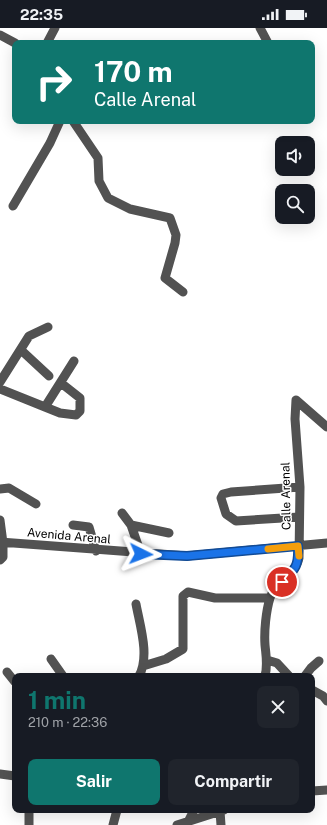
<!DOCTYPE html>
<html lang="es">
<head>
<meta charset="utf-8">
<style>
  :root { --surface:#171b24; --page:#20242c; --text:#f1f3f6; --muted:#9ea1a6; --accent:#0f766e }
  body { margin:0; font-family:"Public Sans",sans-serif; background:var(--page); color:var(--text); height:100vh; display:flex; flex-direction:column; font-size:15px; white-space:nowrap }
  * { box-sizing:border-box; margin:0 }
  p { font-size:13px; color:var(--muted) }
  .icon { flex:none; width:22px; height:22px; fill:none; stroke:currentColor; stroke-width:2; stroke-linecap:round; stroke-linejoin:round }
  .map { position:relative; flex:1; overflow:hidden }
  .side { position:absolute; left:12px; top:645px; width:303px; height:140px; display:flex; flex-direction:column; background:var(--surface); border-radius:8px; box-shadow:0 4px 16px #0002 }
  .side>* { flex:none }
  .banner { position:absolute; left:12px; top:12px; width:303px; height:84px; border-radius:8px; box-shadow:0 4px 16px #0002; background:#0f766e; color:#fff; overflow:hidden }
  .buttons { position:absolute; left:275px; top:108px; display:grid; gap:8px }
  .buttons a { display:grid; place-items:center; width:40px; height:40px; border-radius:8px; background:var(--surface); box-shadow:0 4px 16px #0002; font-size:20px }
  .pin { position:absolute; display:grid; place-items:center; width:34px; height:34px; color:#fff; margin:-17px; border:2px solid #fff; border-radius:50%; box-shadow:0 1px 4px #0007 }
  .me { position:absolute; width:44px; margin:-22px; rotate:93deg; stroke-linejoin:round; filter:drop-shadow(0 0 3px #0008) }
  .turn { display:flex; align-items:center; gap:14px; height:84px; padding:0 16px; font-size:18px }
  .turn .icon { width:52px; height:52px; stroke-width:2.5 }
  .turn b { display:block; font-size:28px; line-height:34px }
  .round { display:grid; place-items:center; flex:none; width:42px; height:42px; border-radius:8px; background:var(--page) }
  .head { display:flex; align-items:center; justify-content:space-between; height:68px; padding:0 16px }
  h1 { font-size:24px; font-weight:700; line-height:30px; color:var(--accent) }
  .cta { display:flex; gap:8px; margin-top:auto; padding:8px 16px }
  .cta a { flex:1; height:46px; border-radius:8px; background:var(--accent); color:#fff; font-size:16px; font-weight:700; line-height:46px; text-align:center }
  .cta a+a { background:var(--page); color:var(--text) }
  .status { display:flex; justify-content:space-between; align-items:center; height:28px; padding:0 20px; background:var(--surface); direction:ltr }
  .status svg { height:11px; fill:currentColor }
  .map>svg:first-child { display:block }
</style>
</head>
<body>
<div class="status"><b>22:35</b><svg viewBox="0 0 49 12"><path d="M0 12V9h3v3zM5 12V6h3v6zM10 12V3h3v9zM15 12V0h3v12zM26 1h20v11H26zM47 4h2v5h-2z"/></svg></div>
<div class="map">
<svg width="327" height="797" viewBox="0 0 327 797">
  <rect width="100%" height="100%" fill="#fff"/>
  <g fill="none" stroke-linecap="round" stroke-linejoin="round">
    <!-- minor -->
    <path stroke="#525252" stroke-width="9" d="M260 0 268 15
      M0 7 15 15
      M47 15 55 0
      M73 93 98 130 99 153 108 170 130 181 170 190 176 207 175 215 165 250 183 264
      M13 178 50 115 60 93
      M21 322 49 348
      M0 354 29 308 48 299
      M0 361 45 379 74 333
      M296 372 327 399
      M45 379 60 385 76 387 80 383V370L61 355
      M0 461 9 460 36 476
      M122 485 131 497 141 526
      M299 489 236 493 226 486 221 470 223 466 231 464 300 459
      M0 492 3 515V529L0 532
      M73 497 89 499 96 523
      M131 497 169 505
      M0 514 187 528 327 515
      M136 576C140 598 150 628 139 648
      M51 631 63 648
      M267 632 277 635 289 648
      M143 638 166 631 183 621V568L188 564 215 570H270
      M7 644 15 654
      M265 648C268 637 266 628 265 617 264 603 266 583 270 570 275 554 295 548 299 530L300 459 295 391 296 372
      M305 648 311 640 319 633
      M312 662 323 668 327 673
      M0 746 15 748
      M312 763 327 762
      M29 782V797
      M220 783 221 797
      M189 792 194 782
      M113 797 117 782
      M177 797 224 782"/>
  </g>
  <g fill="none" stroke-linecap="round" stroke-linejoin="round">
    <!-- route casing -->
    <g stroke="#114b97" stroke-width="10">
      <path id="route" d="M141 526 187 528 298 518C299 537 296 541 282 554"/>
    </g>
    <!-- route -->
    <use href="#route" stroke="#1a73e8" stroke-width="7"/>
    <!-- slow -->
    <path stroke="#f59e0b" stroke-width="7" d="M268 521 298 518 299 528"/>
  </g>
  <g text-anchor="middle" stroke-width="3" stroke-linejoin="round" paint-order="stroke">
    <!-- street labels -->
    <g font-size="12" fill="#000" stroke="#fff">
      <text transform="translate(286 468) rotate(-91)" y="4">Calle Arenal</text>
      <text transform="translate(69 508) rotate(5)" y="4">Avenida Arenal</text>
    </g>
  </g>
</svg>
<div class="buttons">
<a><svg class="icon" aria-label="sound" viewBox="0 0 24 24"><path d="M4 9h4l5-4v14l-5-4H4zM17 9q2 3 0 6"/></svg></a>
<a><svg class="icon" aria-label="search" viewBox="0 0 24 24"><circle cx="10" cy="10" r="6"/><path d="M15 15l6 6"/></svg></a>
</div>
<div class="pin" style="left:282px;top:554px;background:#d93025"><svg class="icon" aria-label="arrive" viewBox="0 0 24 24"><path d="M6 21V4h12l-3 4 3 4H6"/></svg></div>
<svg class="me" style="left:141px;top:526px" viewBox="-20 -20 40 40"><path d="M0-17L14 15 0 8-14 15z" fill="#1a73e8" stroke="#fff" stroke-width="4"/></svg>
<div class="banner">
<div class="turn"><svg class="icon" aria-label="right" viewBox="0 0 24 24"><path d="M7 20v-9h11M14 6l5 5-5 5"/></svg><div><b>170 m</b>Calle Arenal</div></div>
</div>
<section class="side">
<div class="head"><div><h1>1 min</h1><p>210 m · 22:36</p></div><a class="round"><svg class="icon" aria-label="close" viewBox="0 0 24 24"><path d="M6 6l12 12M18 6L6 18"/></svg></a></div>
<div class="cta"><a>Salir</a><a>Compartir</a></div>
</section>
</div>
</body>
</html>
